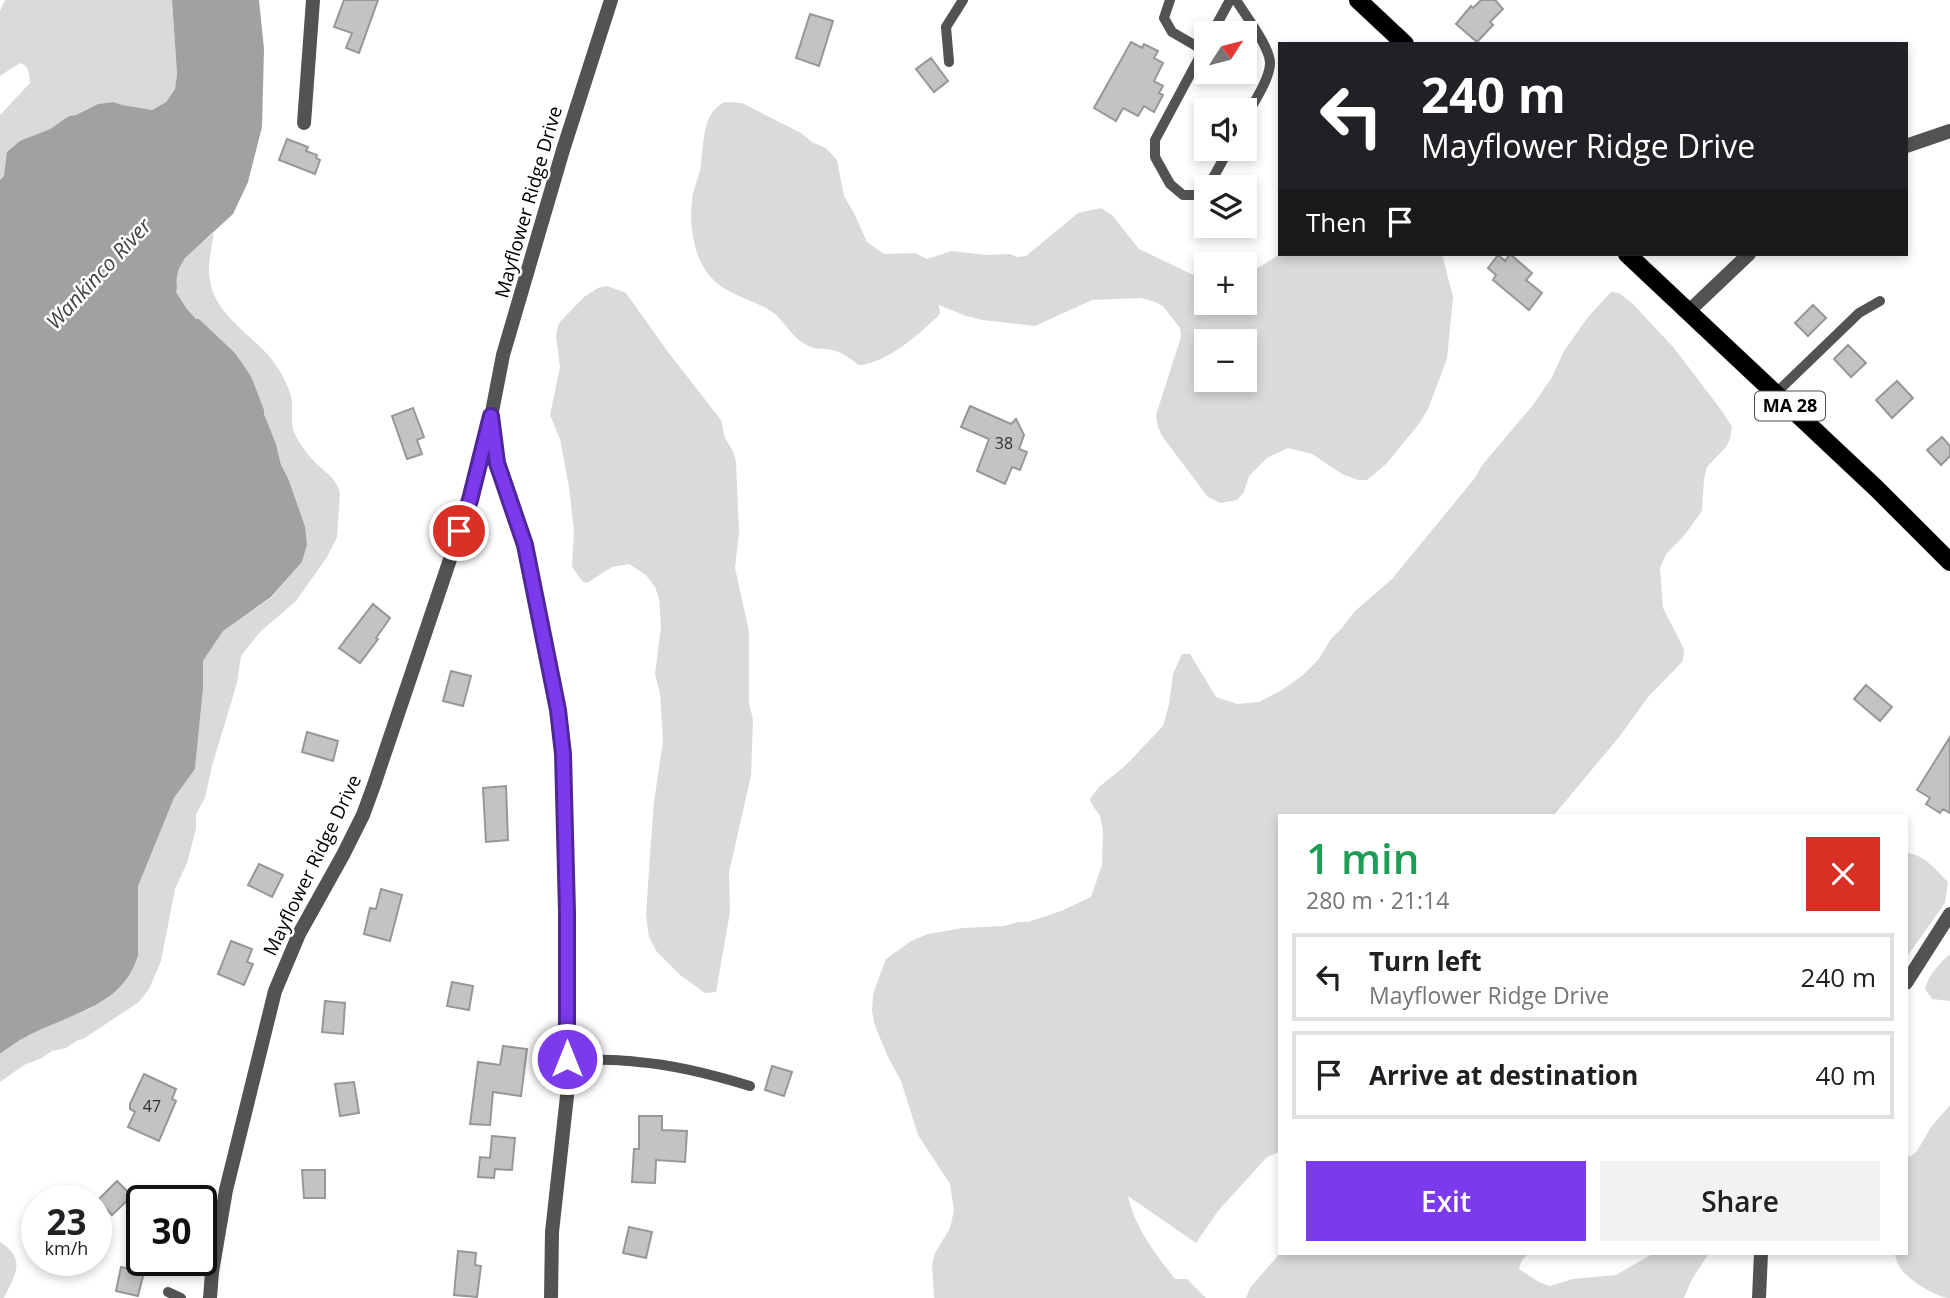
<!DOCTYPE html>
<html lang="en">
<head>
<meta charset="utf-8">
<style>
  :root { --surface:#fff; --page:#f2f2f2; --text:#202124; --muted:#757577; --line:#e0e0e0; --accent:#7c3aed }
  body { margin:0; font-family:"Open Sans",sans-serif; background:var(--page); color:var(--text); height:100vh; display:flex; flex-direction:column; font-size:26px; white-space:nowrap }
  * { box-sizing:border-box; margin:0 }
  p { font-size:23px; color:var(--muted) }
  .icon { flex:none; width:38px; height:38px; fill:none; stroke:currentColor; stroke-width:2; stroke-linecap:round; stroke-linejoin:round }
  .map { position:relative; flex:1; overflow:hidden }
  .drawer { position:absolute; left:1278px; top:814px; width:630px; height:441px; display:flex; flex-direction:column; background:var(--surface); border-radius:0px; box-shadow:0 4px 10px #0003 }
  .drawer>* { flex:none }
  .top-card { position:absolute; left:1278px; top:42px; width:630px; height:214px; border-radius:0px; box-shadow:0 4px 10px #0003; background:#202124; color:#fff; overflow:hidden }
  .needle { width:46px; rotate:54deg }
  .fabs { position:absolute; left:1194px; top:21px; display:grid; gap:14px }
  .fabs a { display:grid; place-items:center; width:63px; height:63px; border-radius:0px; background:var(--surface); box-shadow:0 4px 10px #0003; font-size:35px }
  .speed { position:absolute; left:21px; top:1185px; display:flex; gap:14px; font-size:35px; font-weight:700; text-align:center }
  .speed>* { display:grid; place-content:center; width:91px; height:91px; border-radius:50%; background:var(--surface); box-shadow:0 4px 10px #0003; line-height:1 }
  .speed small { font-size:18px; font-weight:400 }
  .speed .limit { border:4px solid #111; border-radius:10px; background:#fff; color:#111 }
  .pin { position:absolute; display:grid; place-items:center; width:60px; height:60px; color:#fff; margin:-30px; border:4px solid #fff; border-radius:50%; box-shadow:0 2px 7px #0007 }
  .me { position:absolute; width:77px; margin:-38px; rotate:0deg; stroke-linejoin:round; filter:drop-shadow(0 0 5px #0008) }
  .turn { display:flex; align-items:center; gap:24px; height:147px; padding:0 28px; font-size:32px }
  .turn .icon { width:91px; height:91px; stroke-width:2.5 }
  .turn b { display:block; font-size:49px; line-height:60px }
  .then { display:flex; align-items:center; height:66px; padding:0 28px; background:#0003; gap:14px; font-size:26px }
  .round { display:grid; place-items:center; flex:none; width:74px; height:74px; border-radius:0px; background:var(--page) }
  .summary { display:flex; align-items:center; justify-content:space-between; height:119px; padding:0 28px }
  h1 { font-size:42px; font-weight:600; line-height:52px; color:#1e9e55 }
  .button { display:flex; gap:14px; margin-top:auto; padding:14px 28px }
  .button a { flex:1; height:80px; border-radius:0px; background:var(--accent); color:#fff; font-size:28px; font-weight:600; line-height:80px; text-align:center }
  .button a+a { background:var(--page); color:var(--text) }
  ul { padding:0; list-style:none }
  li { display:flex; align-items:center; gap:21px; height:88px; margin:0 14px 10px; padding:0 14px; border:4px solid var(--line); border-radius:0px }
  li div { flex:1 }
  li b { display:block; font-size:26px }
  li em { font-style:normal }
  .map>svg:first-child { display:block }
</style>
</head>
<body>
<div class="map">
<svg width="1950" height="1298" viewBox="0 0 1950 1298">
  <rect width="100%" height="100%" fill="#fff"/>
  <!-- green -->
  <path fill="#dadada" fill-rule="evenodd" d="M5 0H172L177 74 175 89 166 102 152 110 123 105 113 102 98 104 76 115 69 116 50 129 21 141 4 176 0 180V115L30 83C29 75 30 66 20 63L0 76V11Z
    M725 102 742 103 801 133 812 142 826 148 837 160 844 196 854 213 867 242 884 254 915 253 927 259 951 251 987 255 1010 254 1017 257 1026 256 1078 213 1101 208 1112 215 1139 249 1206 281V303H1244V277L1280 254H1442L1453 297 1447 359 1428 409 1419 424 1386 464 1367 480H1358L1342 474 1312 454 1288 448 1267 458 1249 476 1244 492 1237 500 1220 503 1208 497 1162 436 1158 427 1156 415 1181 337 1180 328 1163 306 1155 302 1141 298 1092 300 1035 326 982 320 966 316 939 305 940 314C922 332 885 365 858 365 852 359 844 354 836 351 825 347 818 352 805 344 792 337 786 324 775 314 758 301 734 297 718 284 694 265 689 228 692 200 693 188 700 176 701 164 704 143 702 112 725 102ZM1206 341H1244V380H1206Z
    M214 233C212 245 209 258 209 270 209 316 256 334 278 368 283 376 289 388 291 397 294 409 289 423 295 434 299 443 307 454 314 461 324 472 336 477 340 493L337 537 327 557 296 601 260 632 241 656 237 683 212 766 205 798 196 814V829L187 863 175 889 161 961 149 989 139 1002 83 1039 78 1040 66 1048 52 1051 42 1058 24 1065 0 1082V1054C27 1032 60 1021 92 1008L137 896 138 886 142 872 174 798 195 769 203 689V661L223 631 272 597 302 562 307 545 305 526 288 478 281 465 276 444 264 414 251 376 235 353 199 319H196L187 309 176 292C178 285 176 278 178 270 183 254 202 243 214 233Z
    M607 286 626 293 668 352 721 420 725 438 733 451 736 462 739 532 735 568 749 631V703L753 720 751 776 729 872 730 912 716 992 705 993 680 975 657 952 649 937 646 915 651 841 654 802 663 741 660 694 655 674 661 627 659 598 655 587 646 575 629 564 612 567 587 583 583 582 572 567 574 531 569 487 560 439 550 415 560 367 556 335 559 323 584 297 598 288Z
    M1611 292 1619 293 1632 303 1674 348 1722 411 1732 427 1730 439 1726 447 1707 467 1704 479 1702 511 1683 537 1666 554 1660 568 1663 608 1684 649 1683 661 1648 697 1620 736 1554 815 1279 816V1152L1267 1157 1218 1211 1196 1243 1128 1196C1135 1228 1155 1253 1175 1279H1187L1206 1298H934L932 1264 935 1253 950 1228 954 1210 950 1184 918 1135 901 1081 888 1057 875 1026 872 1011 873 994 886 959 911 941 928 934 963 928 1004 926 1018 922H1028L1061 911 1091 897 1102 865 1103 831 1100 816 1091 803 1090 799 1099 787 1126 765 1163 726 1169 704 1173 674 1182 654H1190L1216 697 1237 704 1259 702 1282 690 1303 675 1318 660 1331 639 1342 628 1354 612 1392 579 1474 479 1483 464 1533 405 1552 377 1564 351 1588 317Z
    M1906 853C1924 854 1936 870 1948 882L1945 903 1906 958Z
    M1950 954V1001L1932 999 1925 989C1929 974 1939 964 1950 954Z
    M1950 1105V1298C1937 1298 1909 1280 1901 1269 1898 1265 1896 1258 1894 1253H1906V1155L1910 1157 1917 1151 1931 1127Z
    M0 1242C27 1259 15 1275 4 1298H0Z
    M1280 1253H1529L1522 1260 1519 1269 1539 1282 1550 1286 1573 1279 1616 1275 1654 1253H1709L1691 1281 1684 1298H1246L1250 1288Z"/>
  <!-- water -->
  <path fill="#a1a1a1" d="M172 0H259L264 49 262 127 248 182 233 214 185 258C181 264 178 269 177 277 176 283 178 286 176 292L187 309 196 319H199L235 353 251 376 264 410V414L276 444 281 465 288 478 305 526 307 545 302 562 271 597 223 631 203 661V689L195 769 174 798 138 886V955C125 1001 81 1011 42 1029 27 1035 13 1044 0 1054V180L4 176 7 152 20 141 50 129 69 116 76 115 98 104 113 102 123 105 152 110 166 102 175 89 177 74Z"/>
  <!-- building -->
  <path fill="#c3c3c3" stroke="#979797" stroke-width="2" d="M344 0H378L359 53 346 48 352 33 334 27Z
    M1481 0H1495L1503 9 1490 22 1493 25 1477 42 1456 24 1471 6 1473 8Z
    M810 14 833 21 819 66 796 58Z
    M1131 42 1142 48 1144 44 1158 51 1154 58 1163 63 1154 81 1163 86 1159 93 1163 95 1154 112 1144 106 1138 116 1123 108 1116 121 1094 108Z
    M931 58 948 81 934 92 916 69Z
    M287 139 308 147 306 151 317 155 316 158 320 160 315 174 279 160Z
    M1510 254 1532 273 1526 280 1542 293 1529 310 1493 280 1496 275 1488 268 1498 255 1505 261Z
    M1813 305 1826 318 1808 336 1795 323Z
    M1848 345 1866 363 1851 377 1834 359Z
    M1897 381 1913 398 1892 418 1876 400Z
    M970 406 1011 424 1016 419 1024 435 1019 449 1027 452 1020 470 1012 467 1005 484 977 471 989 439 961 427Z
    M413 408 424 437 417 440 422 454 407 459 392 416Z
    M1942 437 1950 446V456L1941 465 1927 450Z
    M373 604 390 618 376 638 378 639 360 663 339 648Z
    M451 671 471 676 463 706 443 701Z
    M1866 685 1892 707 1880 721 1854 699Z
    M307 732 338 741 333 761 302 752Z
    M1950 737V813L1943 809 1940 813 1926 804 1930 798 1917 790Z
    M506 786 508 840 486 842 483 788Z
    M259 864 283 875 272 897 248 885Z
    M381 889 402 895 390 941 364 934 370 908 376 909Z
    M231 941 252 949 247 962 253 964 244 985 218 974Z
    M452 982 473 986 469 1010 447 1006Z
    M325 1001 345 1003 343 1034 322 1032Z
    M503 1046 527 1049 521 1096 493 1092 490 1125 470 1124 478 1062 500 1065Z
    M772 1066 792 1072 784 1096 765 1090Z
    M144 1074 176 1089 172 1099 176 1101 159 1141 128 1127 135 1112 130 1109V1104Z
    M354 1082 359 1113 340 1116 335 1084Z
    M639 1116H662V1130L687 1131 685 1162 656 1160 655 1183 632 1182 634 1149H639Z
    M492 1136 515 1138 512 1170 495 1169 494 1178 478 1177 480 1157 490 1158Z
    M302 1170H325V1198H304Z
    M117 1181 132 1196 112 1215 98 1200Z
    M629 1227 652 1232 646 1258 623 1253Z
    M458 1251 476 1253 475 1265 481 1266 477 1297 454 1295Z
    M121 1267 144 1272 138 1296 116 1291Z"/>
  <g fill="none" stroke-linecap="round" stroke-linejoin="round">
    <!-- primary casing -->
    <g stroke="#dbdbdb" stroke-width="19">
      <path id="primary" d="M1358 0 1405 44
        M1627 254 1877 489 1950 562"/>
    </g>
    <!-- service -->
    <path stroke="#535353" stroke-width="10" d="M1170 0 1164 18 1172 32 1203 50
      M1236 0C1245 15 1271 48 1270 64 1269 81 1252 105 1244 120
      M1212 33 1230 0
      M1206 45 1155 140V157L1170 184 1183 195H1197L1206 189
      M949 62 946 27 963 0
      M1208 187 1229 149
      M1776 393 1859 313 1880 301
      M567 1059C591 1060 615 1059 638 1062 677 1065 714 1075 750 1086
      M168 1292 181 1298"/>
    <!-- minor -->
    <path stroke="#535353" stroke-width="14" d="M304 123 313 0
      M1906 146 1950 131
      M1689 311 1749 254
      M492 428 497 463 525 545 532 577 558 710 563 754 567 913V1096L552 1232 551 1298
      M1906 983 1950 914
      M210 1298 212 1272 226 1190 275 991 299 934 343 855 363 815 374 785 470 500 491 417 503 355 563 150 611 0
      M1759 1298 1761 1253"/>
    <!-- primary -->
    <use href="#primary" stroke="#000" stroke-width="18"/>
  </g>
  <g fill="none" stroke-linecap="round" stroke-linejoin="round">
    <!-- route casing -->
    <g stroke="#51269a" stroke-width="18">
      <path id="route" d="M459 531 470 500 491 416 497 463 525 545 558 710 563 754 567 912V1059"/>
    </g>
    <!-- route -->
    <use href="#route" stroke="#7c3aed" stroke-width="12"/>
  </g>
  <g text-anchor="middle" stroke-width="5" stroke-linejoin="round" paint-order="stroke">
    <!-- number labels -->
    <g font-size="16" fill="#313131">
      <text x="1004" y="449">38</text>
      <text x="152" y="1112">47</text>
    </g>
    <!-- shield labels -->
    <rect fill="#fff" stroke="#4c4c4c" stroke-width="2" x="1755" y="391.5" width="70" height="29" rx="5"/>
    <g font-size="18" font-weight="bold" fill="#000">
      <text x="1790" y="412">MA 28</text>
    </g>
    <!-- street labels -->
    <g font-size="19" fill="#000" stroke="#fff">
      <text transform="translate(528 202) rotate(-74)" y="7">Mayflower Ridge Drive</text>
      <text transform="translate(312 865) rotate(-64)" y="7">Mayflower Ridge Drive</text>
    </g>
    <!-- water labels -->
    <g font-size="21" font-style="italic" fill="#424242" stroke="#fff">
      <text transform="translate(99 274) rotate(-47)" y="7">Wankinco River</text>
    </g>
  </g>
</svg>
<div class="fabs">
<a><svg class="needle" viewBox="-14 -14 28 28"><path d="M0-13l5 13h-10z" fill="#e53935"/><path d="M0 13l5-13h-10z" fill="#757577"/></svg></a>
<a><svg class="icon" aria-label="sound" viewBox="0 0 24 24"><path d="M4 9h4l5-4v14l-5-4H4zM17 9q2 3 0 6"/></svg></a>
<a><svg class="icon" aria-label="layers" viewBox="0 0 24 24"><path d="M12 4l9 5-9 5-9-5zM3 14l9 5 9-5"/></svg></a>
<a>+</a>
<a>−</a>
</div>
<div class="speed"><div>23<small>km/h</small></div><div class="limit">30</div></div>
<div class="pin" style="left:459px;top:531px;background:#d93025"><svg class="icon" aria-label="arrive" viewBox="0 0 24 24"><path d="M6 21V4h12l-3 4 3 4H6"/></svg></div>
<svg class="me" style="left:567px;top:1059px" viewBox="-20 -20 40 40"><circle r="17" fill="#7c3aed" stroke="#fff" stroke-width="3"/><path d="M0-11L8 9 0 5-8 9z" fill="#fff"/></svg>
<div class="top-card">
<div class="turn"><svg class="icon" aria-label="left" viewBox="0 0 24 24"><path d="M17 20v-9H6M10 6l-5 5 5 5"/></svg><div><b>240 m</b>Mayflower Ridge Drive</div></div>
<div class="then">Then<svg class="icon" aria-label="arrive" viewBox="0 0 24 24"><path d="M6 21V4h12l-3 4 3 4H6"/></svg></div>
</div>
<section class="drawer">
<div class="summary"><div><h1>1 min</h1><p>280 m · 21:14</p></div><a class="round" style="background:#d93025;color:#fff"><svg class="icon" aria-label="close" viewBox="0 0 24 24"><path d="M6 6l12 12M18 6L6 18"/></svg></a></div>
<ul>
<li><svg class="icon" aria-label="left" viewBox="0 0 24 24"><path d="M17 20v-9H6M10 6l-5 5 5 5"/></svg><div><b>Turn left</b><p>Mayflower Ridge Drive</p></div><em>240 m</em></li>
<li><svg class="icon" aria-label="arrive" viewBox="0 0 24 24"><path d="M6 21V4h12l-3 4 3 4H6"/></svg><div><b>Arrive at destination</b></div><em>40 m</em></li>
</ul>
<div class="button"><a>Exit</a><a>Share</a></div>
</section>
</div>
</body>
</html>
